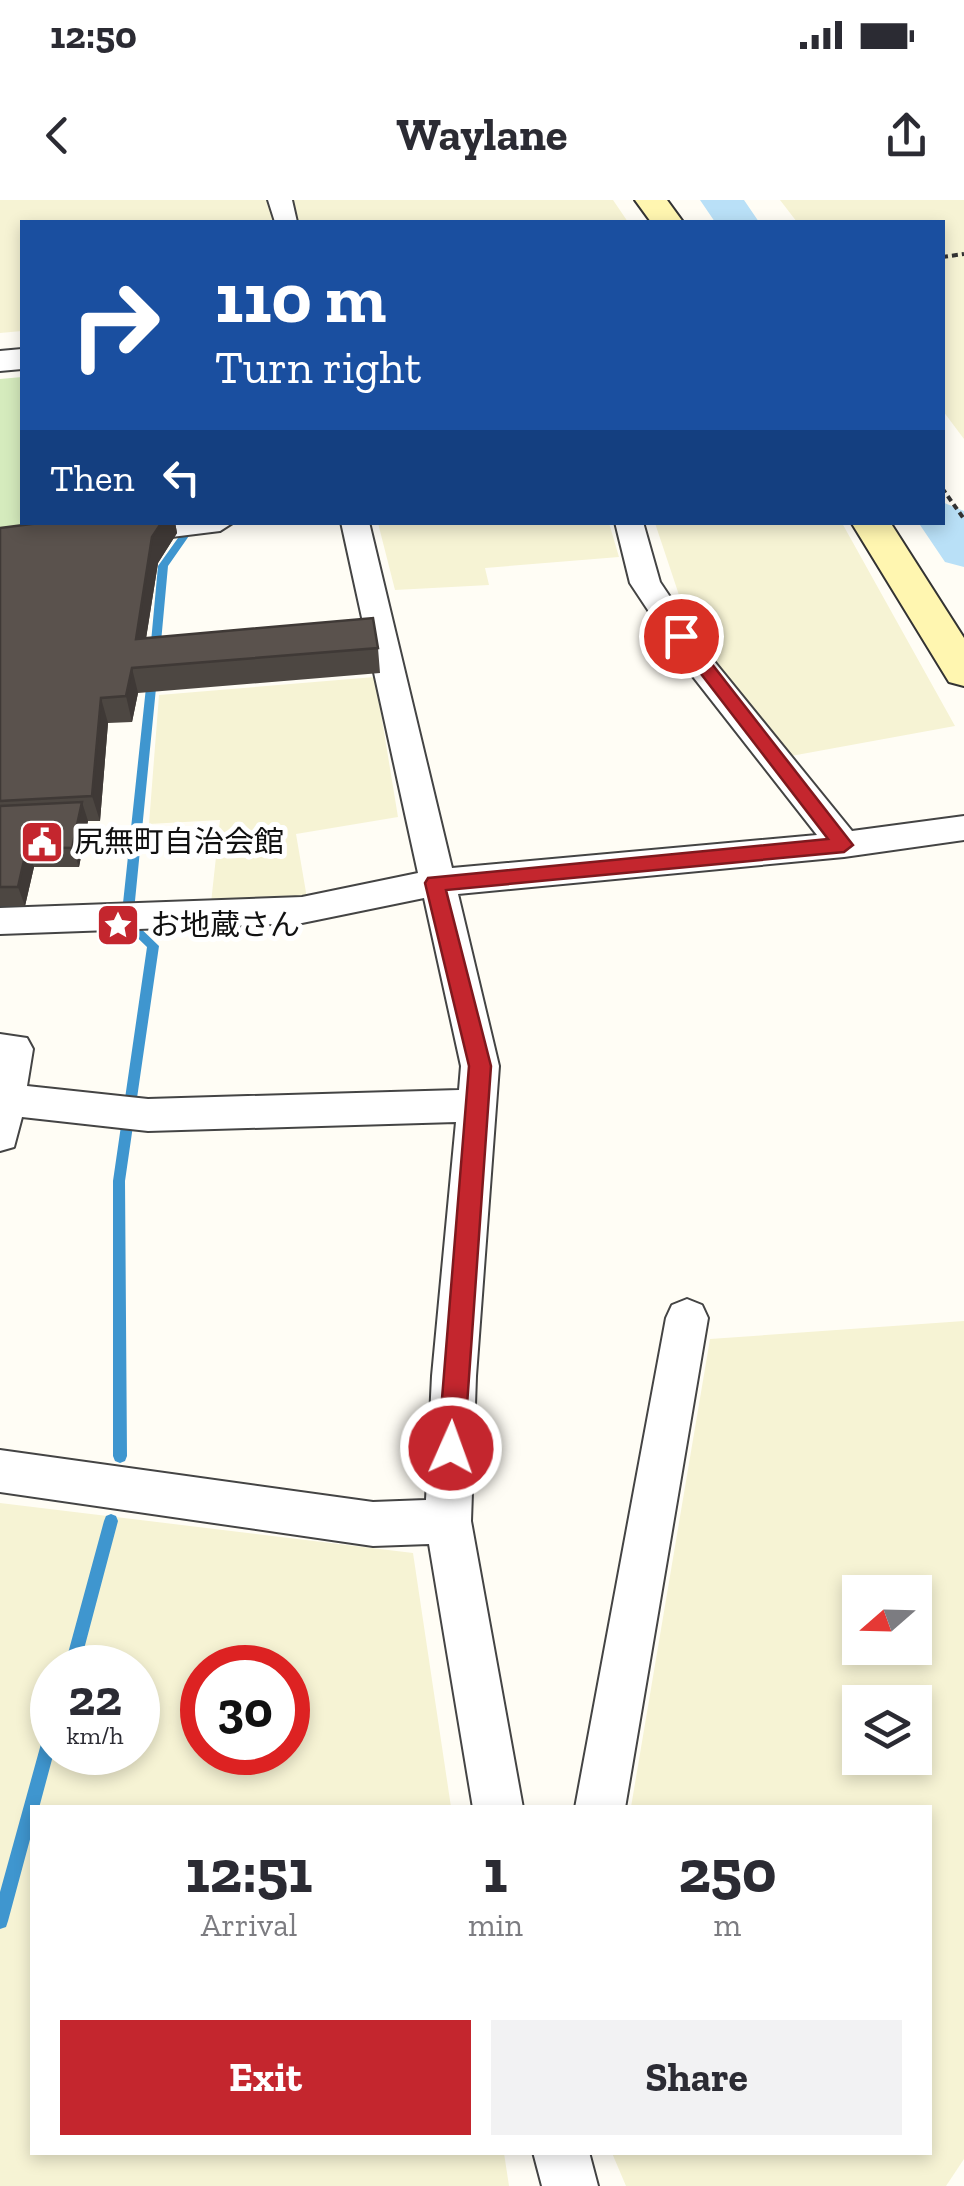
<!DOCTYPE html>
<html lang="en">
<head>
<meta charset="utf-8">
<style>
  :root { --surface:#fff; --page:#f2f2f3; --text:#2b2b33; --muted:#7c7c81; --accent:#c4262e }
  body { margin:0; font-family:"Zilla Slab","Noto Sans JP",serif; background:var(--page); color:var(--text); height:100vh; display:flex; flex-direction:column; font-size:38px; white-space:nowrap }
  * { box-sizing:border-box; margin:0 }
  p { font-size:32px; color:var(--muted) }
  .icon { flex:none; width:55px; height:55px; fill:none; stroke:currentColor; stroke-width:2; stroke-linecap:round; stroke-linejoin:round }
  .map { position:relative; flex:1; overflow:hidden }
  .details { position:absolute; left:30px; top:1605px; width:902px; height:350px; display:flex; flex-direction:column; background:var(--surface); border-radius:0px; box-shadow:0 5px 15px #0003 }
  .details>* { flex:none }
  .banner { position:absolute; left:20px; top:20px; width:925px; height:305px; border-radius:0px; box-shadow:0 5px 15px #0003; background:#1a4fa0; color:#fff; overflow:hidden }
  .needle { width:65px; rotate:250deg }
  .fabs { position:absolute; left:842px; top:1375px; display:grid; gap:20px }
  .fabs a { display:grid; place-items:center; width:90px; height:90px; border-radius:0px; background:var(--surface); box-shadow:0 5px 15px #0003; font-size:50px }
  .speed { position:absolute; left:30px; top:1445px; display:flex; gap:20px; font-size:50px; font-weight:700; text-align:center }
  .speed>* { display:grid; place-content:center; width:130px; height:130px; border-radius:50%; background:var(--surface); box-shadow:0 5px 15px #0003; line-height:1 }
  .speed small { font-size:25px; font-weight:400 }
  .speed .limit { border:15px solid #d22; background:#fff; color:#111 }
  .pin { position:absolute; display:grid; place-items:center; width:85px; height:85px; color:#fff; margin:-42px; border:5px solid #fff; border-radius:50%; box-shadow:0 2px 10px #0007 }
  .me { position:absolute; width:110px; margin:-55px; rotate:2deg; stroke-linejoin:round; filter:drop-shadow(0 0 8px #0008) }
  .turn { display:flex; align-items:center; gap:35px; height:210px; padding:0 30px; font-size:45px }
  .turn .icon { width:130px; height:130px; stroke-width:2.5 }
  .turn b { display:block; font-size:70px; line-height:85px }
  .then { display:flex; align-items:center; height:95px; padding:0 30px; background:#0003; gap:20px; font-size:38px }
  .eta { display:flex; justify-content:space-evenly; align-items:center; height:170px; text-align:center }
  .eta b { font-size:60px; font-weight:700; line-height:70px }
  .action { display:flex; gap:20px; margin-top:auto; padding:20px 30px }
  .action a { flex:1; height:115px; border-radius:0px; background:var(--accent); color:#fff; font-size:40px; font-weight:700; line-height:115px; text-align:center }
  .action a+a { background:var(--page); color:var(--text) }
  .status { display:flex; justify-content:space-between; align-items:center; height:70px; padding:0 50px; background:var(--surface); direction:ltr }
  .status svg { height:28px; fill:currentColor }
  header { display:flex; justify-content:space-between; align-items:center; height:130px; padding:0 30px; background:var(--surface); font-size:45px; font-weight:700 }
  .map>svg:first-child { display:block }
</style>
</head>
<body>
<div class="status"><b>12:50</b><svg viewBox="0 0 49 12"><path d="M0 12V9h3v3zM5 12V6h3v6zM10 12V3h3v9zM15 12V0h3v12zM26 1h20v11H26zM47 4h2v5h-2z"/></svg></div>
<header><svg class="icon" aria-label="back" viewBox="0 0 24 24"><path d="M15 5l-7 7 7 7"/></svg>Waylane<svg class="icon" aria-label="share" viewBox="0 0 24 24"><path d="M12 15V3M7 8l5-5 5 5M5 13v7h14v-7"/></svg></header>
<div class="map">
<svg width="964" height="1986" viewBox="0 0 964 1986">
  <rect width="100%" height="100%" fill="#fffdf5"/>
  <!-- farmland -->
  <path fill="#f6f3d4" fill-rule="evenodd" d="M0 0H613L628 22H22V131L0 133Z
    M780 0H964V239L943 211 942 22H797Z
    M378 323H609L619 357 485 368 489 385 395 390Z
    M655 323H842L955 526 791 556 692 434Z
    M375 477 398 617 296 634 308 704 211 703 220 620 149 624 159 495Z
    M964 1121V1959L946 1986H626L612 1953 930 1952V1608L631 1607 710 1139ZM915 1392V1448H860V1392ZM915 1502V1558H860V1502Z
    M0 1303 413 1353 451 1607 32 1608V1952L504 1953 509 1986H0ZM52 1468H138V1552H52ZM202 1468H288V1552H202Z"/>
  <!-- green -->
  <path fill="#d5ebbd" d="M22 177V322L159 323 0 340V179Z"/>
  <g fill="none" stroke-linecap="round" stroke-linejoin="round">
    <!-- stream -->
    <path fill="#3f96cf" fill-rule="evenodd" d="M186 330 191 333 168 366 160 453 155 456 150 453 158 366 183 331Z
      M152 475 157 478 133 721 159 746 125 981 127 1256 125 1261 120 1263 115 1261 113 1256V981L147 747 121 722 147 478Z
      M111 1314 116 1316 118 1321 79 1468H64L104 1321 106 1316Z
      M52 1525V1552H54L39 1608H32V1632L8 1721 6 1727 0 1729V1692L44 1533 47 1528Z"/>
    <!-- river -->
    <path fill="#b9e0f7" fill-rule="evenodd" d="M700 0H744L759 22H715Z
      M942 302 964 311V367L945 362 918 322H942Z"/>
    <!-- minor casing -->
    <g stroke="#444" stroke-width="4">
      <path id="minor" d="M268 0H292L297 22H275Z
        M144 322H234L220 331 123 343 109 334 113 328Z
        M341 322H369L452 668 817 635 687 469 630 383 615 322H643L660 382 709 455 852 631 964 616V640L844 657 458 694 499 866 476 1176 471 1321 523 1608H473L429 1344 373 1346 0 1292V1250L373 1302 426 1300 432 1176 456 922 148 931 22 917 14 947 0 951V834L27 838 33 849 27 886 148 899 459 890 461 866 424 698 302 723 0 734V708L302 697 418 673Z
        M687 1099 702 1105 708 1118 625 1608H575L666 1118 672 1105Z
        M533 1952H589L598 1986H542Z"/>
    </g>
    <!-- tertiary casing -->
    <g stroke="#444" stroke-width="4">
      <path id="tertiary" d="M22 149V169L0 171V151Z"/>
    </g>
    <!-- secondary casing -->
    <g stroke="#333" stroke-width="4">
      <path id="secondary" d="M635 0H667L683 22H651Z
        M851 322H890L964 438V486L949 482Z"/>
    </g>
    <!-- path -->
    <path stroke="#333" stroke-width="4" stroke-dasharray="6 4" stroke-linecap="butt" d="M942 57 964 54
      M942 288 964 319"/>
    <!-- minor -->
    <use href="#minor" fill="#fff" fill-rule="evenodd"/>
    <!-- tertiary -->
    <use href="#tertiary" fill="#fff" fill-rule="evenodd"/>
    <!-- secondary -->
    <use href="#secondary" fill="#fff6b0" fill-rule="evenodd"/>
  </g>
  <!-- wall -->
  <path fill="#4d4742" d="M47 322H175L177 333 158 363 146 438 378 448 380 473 138 493 132 522 108 523 100 621H88L79 667H34L25 706H0V328Z"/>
  <!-- shaded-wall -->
  <path fill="#3f3936" d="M162 322H175L177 333 158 363 142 464 136 439 152 337Z
    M132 468 138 493 132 522 126 496Z
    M101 498 108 523 100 621 92 596Z
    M82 602 88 621 79 667 72 648Z
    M27 647 34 667 25 706 18 687Z"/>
  <!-- building -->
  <path fill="#5a524d" stroke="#3f3936" stroke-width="2.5" d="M47 322H162L152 337 136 439 373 418 378 448 132 468 126 496 101 498 92 596 0 601V328Z
    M82 602 72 648 27 647 18 687H0V606Z"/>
  <!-- route -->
  <path fill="#c4262e" stroke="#7f191e" stroke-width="2.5" d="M675 432H687L853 645 844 652 446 690 491 866 464 1248 460 1257 451 1260 442 1257 438 1248 469 866 425 683 428 678 828 639 675 440Z"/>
  <!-- icons -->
  <defs>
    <g id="civic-square" transform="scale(2.25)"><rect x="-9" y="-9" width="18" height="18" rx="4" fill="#c4262e" stroke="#fff"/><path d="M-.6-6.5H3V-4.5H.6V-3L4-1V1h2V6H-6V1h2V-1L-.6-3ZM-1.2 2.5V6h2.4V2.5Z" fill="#fff"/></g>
    <g id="sight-square" transform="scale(2.25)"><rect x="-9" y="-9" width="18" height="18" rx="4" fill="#c4262e" stroke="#fff"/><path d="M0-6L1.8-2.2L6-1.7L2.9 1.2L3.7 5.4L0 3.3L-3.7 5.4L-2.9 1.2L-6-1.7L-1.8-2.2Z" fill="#fff"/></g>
  </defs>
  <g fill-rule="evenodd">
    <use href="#civic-square" x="42" y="642"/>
    <use href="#sight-square" x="118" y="725"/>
  </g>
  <g text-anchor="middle" stroke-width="10" stroke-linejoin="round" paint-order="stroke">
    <!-- poi labels -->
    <g font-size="30" fill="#111" stroke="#fff" text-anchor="start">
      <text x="74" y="652">尻無町自治会館</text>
      <text x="150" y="735">お地蔵さん</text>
    </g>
  </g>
</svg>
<div class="fabs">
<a><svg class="needle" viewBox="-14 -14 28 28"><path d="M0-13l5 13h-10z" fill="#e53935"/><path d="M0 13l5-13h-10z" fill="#7c7c81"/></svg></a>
<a><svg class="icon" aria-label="layers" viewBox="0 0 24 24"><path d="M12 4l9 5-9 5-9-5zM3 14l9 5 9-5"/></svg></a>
</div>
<div class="speed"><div>22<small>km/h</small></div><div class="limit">30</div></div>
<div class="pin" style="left:681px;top:436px;background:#d93025"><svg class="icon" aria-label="arrive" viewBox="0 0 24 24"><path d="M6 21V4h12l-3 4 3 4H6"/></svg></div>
<svg class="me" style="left:451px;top:1248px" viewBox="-20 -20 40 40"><circle r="17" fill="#c4262e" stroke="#fff" stroke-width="3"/><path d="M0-11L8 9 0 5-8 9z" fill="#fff"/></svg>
<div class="banner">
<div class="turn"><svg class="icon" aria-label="right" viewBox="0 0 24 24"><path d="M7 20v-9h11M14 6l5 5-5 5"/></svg><div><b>110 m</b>Turn right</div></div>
<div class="then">Then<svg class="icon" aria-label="left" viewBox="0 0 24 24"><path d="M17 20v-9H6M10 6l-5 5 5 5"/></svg></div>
</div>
<section class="details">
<div class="eta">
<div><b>12:51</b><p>Arrival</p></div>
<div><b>1</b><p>min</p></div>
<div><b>250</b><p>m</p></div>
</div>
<div class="action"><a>Exit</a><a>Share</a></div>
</section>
</div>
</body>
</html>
